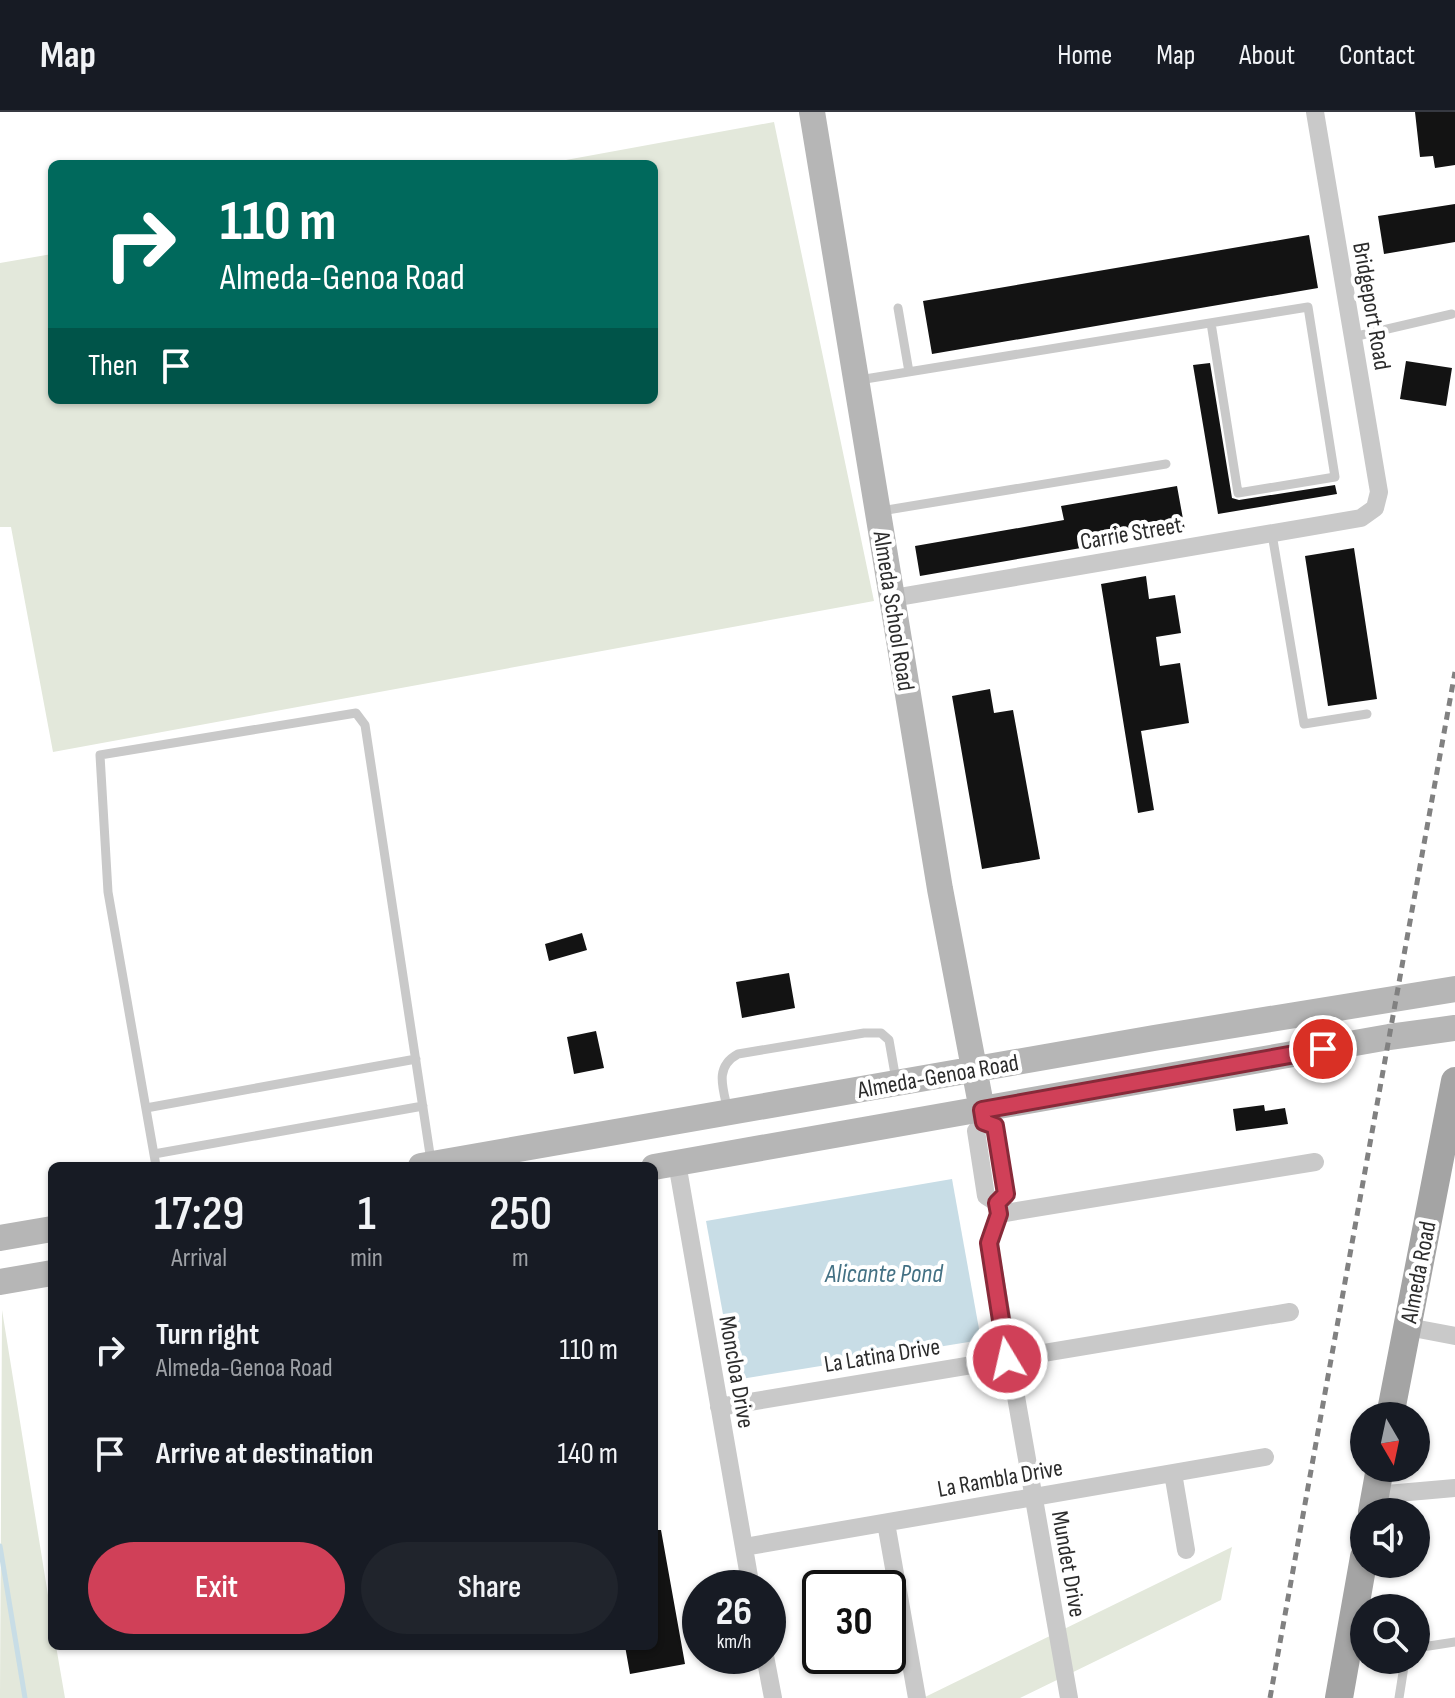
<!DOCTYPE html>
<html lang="en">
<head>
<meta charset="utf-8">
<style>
  :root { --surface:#171b24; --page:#20242c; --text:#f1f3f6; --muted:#9ea1a6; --line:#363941; --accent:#d04058 }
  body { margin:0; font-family:"Sofia Sans Condensed",sans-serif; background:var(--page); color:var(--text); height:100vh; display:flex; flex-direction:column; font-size:30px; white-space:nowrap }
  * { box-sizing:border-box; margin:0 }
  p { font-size:26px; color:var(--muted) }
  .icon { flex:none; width:44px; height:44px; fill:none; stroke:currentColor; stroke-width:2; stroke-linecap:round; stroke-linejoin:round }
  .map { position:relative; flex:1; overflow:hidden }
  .details { position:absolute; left:48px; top:1050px; width:610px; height:488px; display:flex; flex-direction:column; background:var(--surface); border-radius:12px; box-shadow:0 2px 6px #0004 }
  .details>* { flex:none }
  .banner { position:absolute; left:48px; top:48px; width:610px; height:244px; border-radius:12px; box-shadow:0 2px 6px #0004; background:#00695c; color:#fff; overflow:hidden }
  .needle { width:52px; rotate:171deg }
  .fabs { position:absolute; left:1350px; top:1290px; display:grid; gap:16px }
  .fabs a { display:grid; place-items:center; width:80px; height:80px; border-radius:50%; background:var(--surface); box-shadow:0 2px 6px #0004; font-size:40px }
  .speed { position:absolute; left:682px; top:1458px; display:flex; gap:16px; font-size:40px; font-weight:700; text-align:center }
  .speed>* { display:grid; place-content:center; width:104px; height:104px; border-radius:50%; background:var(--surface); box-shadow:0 2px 6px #0004; line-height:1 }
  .speed small { font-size:20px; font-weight:400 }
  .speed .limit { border:4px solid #111; border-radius:12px; background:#fff; color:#111 }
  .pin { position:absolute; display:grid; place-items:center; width:68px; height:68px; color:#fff; margin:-34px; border:4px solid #fff; border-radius:50%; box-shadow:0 2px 8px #0007 }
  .me { position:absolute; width:88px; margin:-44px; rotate:351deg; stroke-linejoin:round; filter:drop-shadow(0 0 6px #0008) }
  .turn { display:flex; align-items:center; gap:28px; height:168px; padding:0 40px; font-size:36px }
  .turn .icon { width:104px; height:104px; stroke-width:2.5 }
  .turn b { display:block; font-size:56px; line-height:68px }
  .then { display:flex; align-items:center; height:76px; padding:0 40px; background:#0003; gap:16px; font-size:30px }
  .eta { display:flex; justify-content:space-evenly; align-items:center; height:136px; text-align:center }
  .eta b { font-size:48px; font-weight:600; line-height:56px }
  .action { display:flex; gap:16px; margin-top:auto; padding:16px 40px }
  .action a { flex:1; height:92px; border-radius:48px; background:var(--accent); color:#fff; font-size:32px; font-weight:600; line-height:92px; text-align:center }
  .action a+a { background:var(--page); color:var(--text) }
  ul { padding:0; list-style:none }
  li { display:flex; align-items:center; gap:24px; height:104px; padding:0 40px }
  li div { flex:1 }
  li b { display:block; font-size:30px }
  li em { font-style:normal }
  header { display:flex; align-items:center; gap:48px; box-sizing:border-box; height:112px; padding:0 40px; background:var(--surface); border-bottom:2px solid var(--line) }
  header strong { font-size:38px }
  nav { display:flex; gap:44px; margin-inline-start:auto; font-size:28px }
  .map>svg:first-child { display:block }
</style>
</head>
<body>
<header>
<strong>Map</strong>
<nav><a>Home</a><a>Map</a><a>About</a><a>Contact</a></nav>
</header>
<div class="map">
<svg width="1455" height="1586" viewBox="0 0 1455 1586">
  <rect width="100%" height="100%" fill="#fff"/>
  <!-- green -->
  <path fill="#e3e8db" d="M774 10 874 489 53 640 11 415H0V151L52 142V288H654V52H544Z
    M2 1198 52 1508V1534H56L65 1586H0Z
    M1232 1435 1221 1488 1020 1586H923Z"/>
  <!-- water -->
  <path fill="#c8dde6" d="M952 1067 981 1228 735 1268 706 1109Z"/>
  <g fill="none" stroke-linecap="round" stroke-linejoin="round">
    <!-- stream -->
    <path stroke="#c8dde6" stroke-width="5" d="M0 1434 25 1586"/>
  </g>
  <!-- building -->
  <path fill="#131313" d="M1415 0H1455V53L1435 56 1433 44 1420 45Z
    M1455 92V130L1384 142 1378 104Z
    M1309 123 1318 176 932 242 923 189Z
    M1406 249 1452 256 1446 294 1400 287Z
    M1210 251 1232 386 1239 388 1335 373 1337 382 1218 402 1193 253Z
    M1177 374 1185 418 920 464 915 434 1064 408 1061 394Z
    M1354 436 1377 587 1328 594 1305 444Z
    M1146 464 1149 487 1175 483 1181 521 1156 525 1160 554 1180 551 1189 611 1141 619 1154 698 1138 701 1101 472Z
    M990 577 994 601 1013 598 1040 747 982 757 952 584Z
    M582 821 587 838 549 849 545 832Z
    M789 861 795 896 742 906 736 870Z
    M596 919 604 956 574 962 567 925Z
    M1264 993 1265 999 1285 996 1288 1012 1236 1019 1233 997Z
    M654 1418H661L685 1552 630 1562 625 1534H654Z"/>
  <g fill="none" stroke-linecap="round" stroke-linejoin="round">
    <!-- lane -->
    <path stroke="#c9c9c9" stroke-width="9" d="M898 196 909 260
      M1353 225 1452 202
      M859 268 1308 195 1335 365 1238 381 1211 211
      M881 399 1166 352
      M1272 422 1304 612 1367 602
      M146 996 416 947
      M728 999C723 976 714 955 738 942L864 921H881L889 928 896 968
      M154 1042 423 994
      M156 1054 108 780 100 643 356 601 365 613 431 1049
      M1416 1536 1455 1530
      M1399 1586 1405 1548"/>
    <!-- street -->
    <path stroke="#c9c9c9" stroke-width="18" d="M893 486 1361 406 1375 396 1379 380 1315 0
      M984 1010 976 1019 986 1084 997 1091 999 1102 989 1131 1069 1586
      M984 1010 995 1014 1006 1082 997 1091
      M677 1051 751 1476
      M999 1102 1315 1050
      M1408 1215 1455 1224
      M719 1295 1290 1200
      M1173 1361 1186 1438
      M1375 1383 1455 1376
      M886 1411 917 1586
      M744 1435 1265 1345
      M765 1544 773 1586"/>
    <!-- secondary -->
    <path stroke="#b6b6b6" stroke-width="26" d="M812 0 940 777 982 998
      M421 1054 1154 926 1455 877
      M654 1055 1389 925 1455 916
      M0 1126 52 1117
      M0 1170 52 1161"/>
    <!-- primary -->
    <path stroke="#a4a4a4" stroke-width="28" d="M1390 1304 1455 969
      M1372 1400 1380 1356
      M1339 1586 1364 1445"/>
    <!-- rail -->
    <path stroke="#818181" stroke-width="5" stroke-dasharray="8 6" stroke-linecap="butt" d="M1270 1586 1455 560"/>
  </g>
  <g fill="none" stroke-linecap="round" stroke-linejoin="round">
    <!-- route casing -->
    <g stroke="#872a39" stroke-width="20">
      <path id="route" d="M1007 1247 989 1131 999 1102 997 1091 1006 1082 995 1014 984 1010 982 998 1323 937"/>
    </g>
    <!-- route -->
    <use href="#route" stroke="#d04058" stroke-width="14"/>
  </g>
  <g text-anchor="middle" stroke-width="8" stroke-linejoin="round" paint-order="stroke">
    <!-- street labels -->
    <g font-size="24" fill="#2c2c2c" stroke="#fff">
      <text transform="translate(1372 194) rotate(80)" y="8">Bridgeport Road</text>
      <text transform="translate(1131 421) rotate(-10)" y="8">Carrie Street</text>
      <text transform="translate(894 499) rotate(81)" y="8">Almeda School Road</text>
      <text transform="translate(938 964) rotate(-10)" y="8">Almeda-Genoa Road</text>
      <text transform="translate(1418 1160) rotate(-79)" y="8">Almeda Road</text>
      <text transform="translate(882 1243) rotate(-9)" y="8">La Latina Drive</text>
      <text transform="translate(737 1260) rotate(80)" y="8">Moncloa Drive</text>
      <text transform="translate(1000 1366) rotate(-10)" y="8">La Rambla Drive</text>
      <text transform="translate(1069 1452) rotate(80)" y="8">Mundet Drive</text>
    </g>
    <!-- water labels -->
    <g font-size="26" font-style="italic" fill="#447184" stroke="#fff">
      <text x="884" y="1170">Alicante Pond</text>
    </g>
  </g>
</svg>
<div class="fabs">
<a><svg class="needle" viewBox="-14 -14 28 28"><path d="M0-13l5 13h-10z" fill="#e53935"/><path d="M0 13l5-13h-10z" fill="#9ea1a6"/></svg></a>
<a><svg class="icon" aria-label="sound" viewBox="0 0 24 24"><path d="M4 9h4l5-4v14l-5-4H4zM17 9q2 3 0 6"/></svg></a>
<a><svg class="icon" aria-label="search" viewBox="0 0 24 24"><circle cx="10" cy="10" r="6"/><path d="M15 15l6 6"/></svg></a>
</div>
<div class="speed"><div>26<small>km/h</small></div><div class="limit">30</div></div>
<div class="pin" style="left:1323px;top:937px;background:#d93025"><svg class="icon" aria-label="arrive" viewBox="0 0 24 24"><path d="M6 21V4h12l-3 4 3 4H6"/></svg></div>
<svg class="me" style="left:1007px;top:1247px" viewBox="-20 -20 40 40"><circle r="17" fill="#d04058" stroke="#fff" stroke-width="3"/><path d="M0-11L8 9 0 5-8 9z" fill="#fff"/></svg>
<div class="banner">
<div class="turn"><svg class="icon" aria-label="right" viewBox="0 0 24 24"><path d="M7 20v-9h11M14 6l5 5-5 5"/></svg><div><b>110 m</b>Almeda-Genoa Road</div></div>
<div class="then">Then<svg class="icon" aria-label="arrive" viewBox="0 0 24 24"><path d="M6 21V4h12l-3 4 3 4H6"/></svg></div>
</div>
<section class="details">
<div class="eta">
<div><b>17:29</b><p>Arrival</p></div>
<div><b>1</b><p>min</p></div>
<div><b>250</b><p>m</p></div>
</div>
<ul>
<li><svg class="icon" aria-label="right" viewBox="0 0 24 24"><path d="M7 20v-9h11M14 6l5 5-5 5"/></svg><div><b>Turn right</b><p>Almeda-Genoa Road</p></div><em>110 m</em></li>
<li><svg class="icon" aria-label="arrive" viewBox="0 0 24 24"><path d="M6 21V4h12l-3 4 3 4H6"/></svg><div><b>Arrive at destination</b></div><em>140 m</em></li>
</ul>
<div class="action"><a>Exit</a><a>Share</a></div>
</section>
</div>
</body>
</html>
